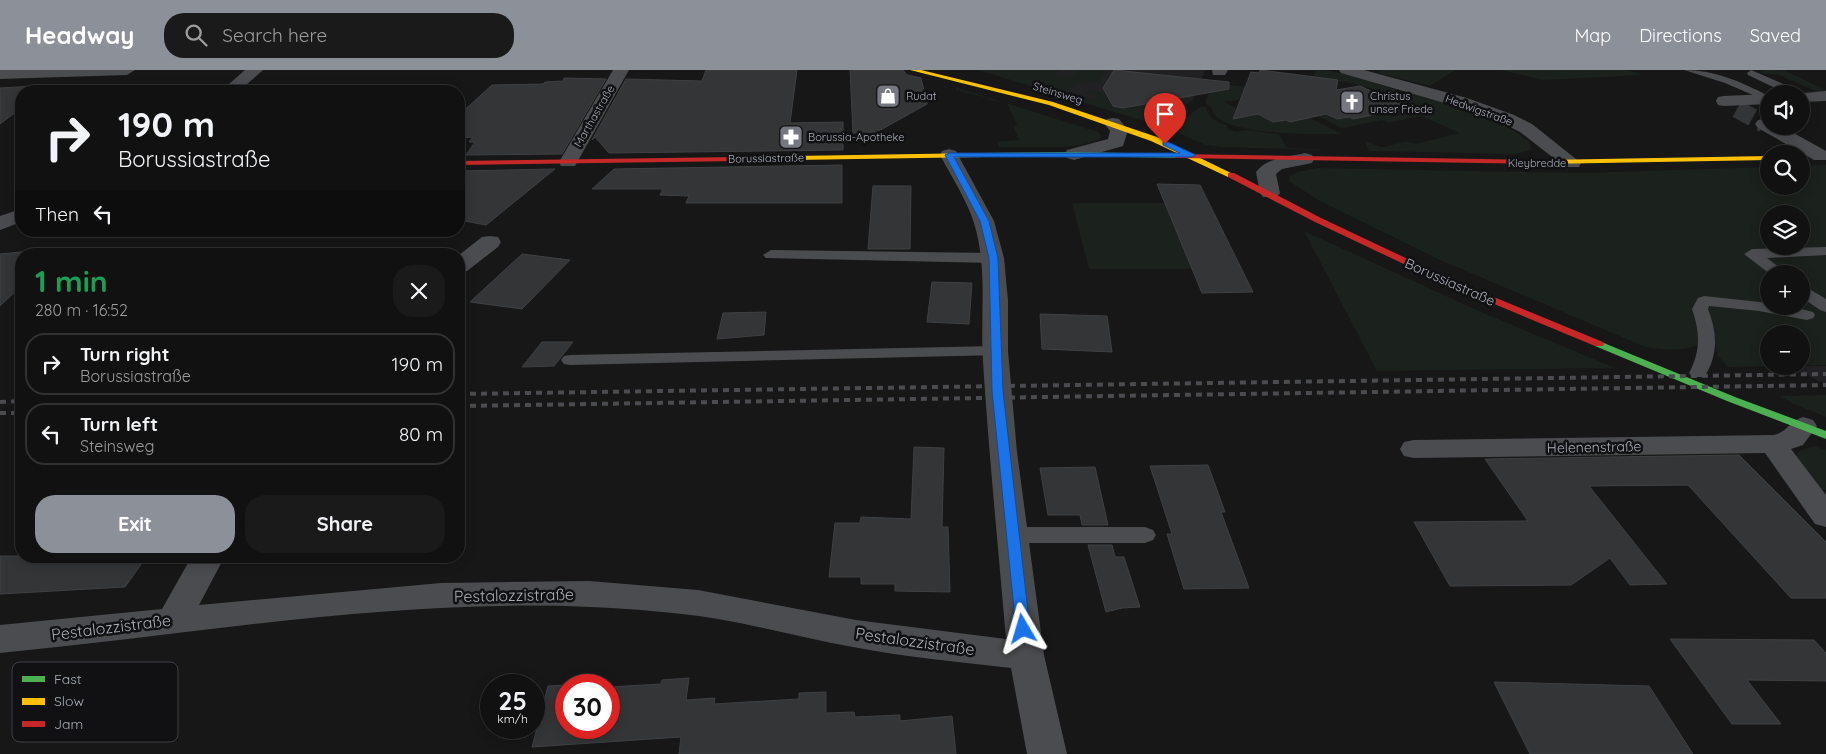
<!DOCTYPE html>
<html lang="en">
<head>
<meta charset="utf-8">
<style>
  :root { --surface:#111; --page:#1a1a1a; --text:#f1f3f6; --muted:#9c9d9f; --line:#303131; --accent:#8c9099 }
  body { margin:0; font-family:Quicksand,sans-serif; background:var(--page); color:var(--text); height:100vh; display:flex; flex-direction:column; font-size:19px; white-space:nowrap }
  * { box-sizing:border-box; margin:0 }
  p { font-size:16px; color:var(--muted) }
  .icon { flex:none; width:28px; height:28px; fill:none; stroke:currentColor; stroke-width:2; stroke-linecap:round; stroke-linejoin:round }
  .map { position:relative; flex:1; overflow:hidden }
  .sheet { position:absolute; left:15px; top:178px; width:450px; height:315px; display:flex; flex-direction:column; background:var(--surface); border-radius:20px; box-shadow:0 2px 12px #0003,0 0 0 1px var(--line) }
  .sheet>* { flex:none }
  .hud { position:absolute; left:15px; top:15px; width:450px; height:152px; border-radius:20px; box-shadow:0 2px 12px #0003,0 0 0 1px var(--line); background:#111; color:var(--text); overflow:hidden }
  .controls { position:absolute; left:1760px; top:15px; display:grid; gap:10px }
  .controls a { display:grid; place-items:center; width:50px; height:50px; border-radius:50%; background:var(--surface); box-shadow:0 2px 12px #0003,0 0 0 1px var(--line); font-size:25px }
  .speed { position:absolute; left:480px; top:604px; display:flex; gap:10px; font-size:25px; font-weight:700; text-align:center }
  .speed>* { display:grid; place-content:center; width:65px; height:65px; border-radius:50%; background:var(--surface); box-shadow:0 2px 12px #0003,0 0 0 1px var(--line); line-height:1 }
  .speed small { font-size:12px; font-weight:400 }
  .speed .limit { border:8px solid #d22; background:#fff; color:#111 }
  .pin { position:absolute; display:grid; place-items:center; width:42px; height:42px; color:#fff; margin:-51px -21px; border-radius:50% 50% 50% 0; rotate:-45deg; box-shadow:0 0 5px #0007 }
  .pin .icon { rotate:45deg }
  .me { position:absolute; width:55px; margin:-28px; rotate:353deg; stroke-linejoin:round; filter:drop-shadow(0 0 4px #0008) }
  .turn { display:flex; align-items:center; gap:18px; height:105px; padding:0 20px; font-size:22px }
  .turn .icon { width:65px; height:65px; stroke-width:2.5 }
  .turn b { display:block; font-size:35px; line-height:42px }
  .then { display:flex; align-items:center; height:48px; padding:0 20px; background:#0003; gap:10px; font-size:19px }
  .round { display:grid; place-items:center; flex:none; width:52px; height:52px; border-radius:20px; background:var(--page) }
  .overview { display:flex; align-items:center; justify-content:space-between; height:85px; padding:0 20px }
  h1 { font-size:30px; font-weight:700; line-height:38px; color:#1e9e55 }
  .button { display:flex; gap:10px; margin-top:auto; padding:10px 20px }
  .button a { flex:1; height:58px; border-radius:20px; background:var(--accent); color:#fff; font-size:20px; font-weight:700; line-height:58px; text-align:center }
  .button a+a { background:var(--page); color:var(--text) }
  ul { padding:0; list-style:none }
  li { display:flex; align-items:center; gap:15px; height:62px; margin:0 10px 8px; padding:0 10px; border:2px solid var(--line); border-radius:20px }
  li div { flex:1 }
  li b { display:block; font-size:19px }
  li em { font-style:normal }
  header { display:flex; align-items:center; gap:30px; box-sizing:border-box; height:70px; padding:0 25px; background:var(--accent); color:#fff }
  header strong { font-size:24px }
  nav { display:flex; gap:28px; margin-inline-start:auto; font-size:18px }
  .search { width:350px; height:45px; background:var(--page); display:flex; align-items:center; gap:12px; box-sizing:border-box; padding:0 18px; border-radius:20px; color:var(--muted); font-size:19px }
  .map>svg:first-child { display:block }
</style>
</head>
<body>
<header>
<strong>Headway</strong>
<div class="search"><svg class="icon" aria-label="search" viewBox="0 0 24 24"><circle cx="10" cy="10" r="6"/><path d="M15 15l6 6"/></svg>Search here</div>
<nav><a>Map</a><a>Directions</a><a>Saved</a></nav>
</header>
<div class="map">
<svg width="1826" height="684" viewBox="0 0 1826 684">
  <rect width="100%" height="100%" fill="#171717"/>
  <!-- built -->
  <path fill="#212124" d="M1058 0H1205L1193 30 1157 55 1043 20Z
    M1790 296H1826V315Z"/>
  <!-- green -->
  <path fill="#1b211c" fill-rule="evenodd" d="M978 0H1058L1055 5 1071 8 1079 0H1106L1099 12 1077 13 1075 14 1077 16 1070 18 1066 23 1094 29 1098 25 1086 22C1096 18 1108 24 1118 28L1113 36 1115 38H1127L1125 33H1140L1154 36 1195 27 1157 55Z
    M1316 0C1342 0 1367 11 1391 18 1438 31 1493 40 1530 73L1531 80 1516 84 1369 81 1365 72C1372 71 1377 78 1384 77 1395 75 1405 69 1415 74L1460 63 1421 46 1388 53 1382 50 1342 58 1310 42C1322 40 1326 47 1337 49 1343 50 1346 46 1353 49L1385 43 1393 46 1415 42 1396 32 1402 30C1374 17 1345 11 1313 7Z
    M1382 0H1455L1430 16 1377 3Z
    M1500 0H1627L1643 5 1543 10Z
    M1765 0H1783L1826 20V23L1807 24 1803 22 1815 21 1777 4H1765L1760 2Z
    M1213 13 1257 18 1267 24 1225 32 1249 46 1258 44 1273 52 1286 50 1284 35 1342 64C1318 64 1215 67 1212 38L1205 33Z
    M955 17 1098 62 1102 67C1081 82 1025 76 999 77L997 72 1019 70 1013 56 1017 55 1007 33 989 30 988 28 956 20Z
    M1202 36 1206 37C1210 50 1217 52 1229 56L1227 57 1228 60 1237 62 1245 60 1279 64 1287 78 1352 81 1222 77 1206 75 1169 59Z
    M1826 95V295H1801V264H1769V296H1790L1728 297 1718 286 1714 269C1688 280 1671 283 1643 276L1440 190 1318 130 1289 111 1290 106 1297 102 1318 98 1581 103 1769 97V116H1801V96ZM1769 144H1801V176H1769ZM1769 204H1801V236H1769Z
    M1072 133H1165L1193 199H1089Z
    M1304 161 1481 242 1615 298 1377 301Z
    M1826 325V347L1794 334 1780 326Z
    M1814 376 1826 380V420L1819 419 1796 387 1799 381Z"/>
  <!-- building -->
  <path fill="#343537" stroke="#3f4043" d="M706 0H797L790 53 843 52V80L609 83 595 67 592 70 626 9 702 11Z
    M850 0H903L907 5 921 8 927 34 877 62 853 63Z
    M1114 0 1229 12V19L1123 38 1113 36 1103 18Z
    M1260 0 1338 10 1336 20 1360 16 1408 38 1353 49 1349 47 1337 49 1326 44 1290 52 1286 50 1273 52 1258 44 1233 49 1251 2 1259 3Z
    M564 8 606 9 562 84 466 85 475 72H469L473 67 459 68V45L492 15 543 14 545 12 563 11Z
    M52 15 44 21H21V38L0 54V18Z
    M842 95V133H686L689 126 660 125 663 119H592L614 99Z
    M555 99 486 155 459 150V101Z
    M1157 114 1200 115 1253 222 1202 223Z
    M873 116H911L910 179H868Z
    M63 178 57 184H21V216L0 236V184Z
    M522 184 570 190 522 239 470 232Z
    M932 212 972 213 969 254 927 252Z
    M766 242 764 265 717 269 723 243Z
    M1040 244 1107 246 1112 282 1042 279Z
    M542 272H573L554 296 522 297Z
    M914 377 944 378 942 457H948L950 522 895 521V514H861V507H829L835 453H860L861 447 911 449Z
    M1739 385 1826 472V528H1791L1688 415 1589 416 1667 514 1630 515 1610 488 1571 515 1450 516 1414 452 1528 451 1485 389Z
    M1208 395 1225 442H1221L1249 518 1184 519 1167 464H1172L1150 396Z
    M1095 397 1108 455H1082L1080 445H1048L1040 398Z
    M1088 475H1112L1115 487H1124L1140 537 1122 538 1106 542Z
    M0 486H147L125 517 0 524Z
    M1670 569 1814 570 1826 583V611L1747 610 1781 654H1732Z
    M689 608 686 630 715 628 714 634 799 629V623L826 622V643L854 642 855 647 900 645V651L952 646 956 684H679L681 667 532 677 548 616 566 615V658H609V617L661 614 662 610Z
    M1494 612 1649 616 1693 684H1530Z"/>
  <g fill="none" stroke-linecap="round" stroke-linejoin="round">
    <!-- street-tunnel -->
    <path stroke="#343537" stroke-width="18" stroke-dasharray="18 9" stroke-linecap="butt" d="M1737 39 1764 54"/>
    <!-- lane -->
    <path fill="#4b4c50" fill-rule="evenodd" d="M1684 0C1715 0 1741 12 1769 26V32L1725 13Z
      M1751 0 1802 22 1804 24 1801 27V24H1788L1748 5 1747 3Z
      M1826 177V185L1767 188 1788 204H1770L1744 184 1752 179Z
      M771 180 993 183 1001 188 993 193 766 188 763 185Z
      M1801 214 1826 229V242L1820 240 1801 227Z
      M1704 226 1769 233V236C1784 236 1798 238 1813 242L1815 245 1813 248 1807 250 1759 241 1709 236 1708 239C1717 262 1719 285 1704 307H1692L1689 303C1701 281 1700 262 1692 239L1698 228Z
      M995 276 1001 277 1004 281 1001 285 570 295 564 294 561 290 564 286 570 285Z
      M1012 457H1145L1153 460 1156 465 1153 470 1145 473H1012L1004 470 1001 465 1004 460Z"/>
    <!-- street -->
    <path fill="#4b4c50" fill-rule="evenodd" d="M0 0H135L127 5 0 9Z
      M245 0H263L239 21H221Z
      M613 0H629L575 96H561L559 92Z
      M1212 0H1228L1225 5H1213Z
      M1339 0H1364L1467 28 1514 45 1532 54 1581 93 1579 97H1565L1520 62 1502 53 1455 36 1341 3Z
      M1826 21V31L1801 32V24H1795Z
      M1769 24V34L1724 36 1718 35 1716 31 1718 27 1724 26Z
      M1113 48 1119 49 1128 60 1123 76 1074 90 1067 88 1065 84 1067 80 1108 69 1110 61 1104 53 1107 49Z
      M1764 49 1769 50V56H1781L1826 81V90H1814L1758 58 1755 54 1758 50Z
      M949 79 956 81 958 85 994 151 1004 188 1008 231V281L1017 382 1044 585 1067 684H1027L1011 598C958 592 905 587 853 577 808 569 764 557 718 549 676 542 633 539 591 537 393 528 196 564 0 583V555L162 539 192 486H225L199 535 441 513 589 511 698 520 856 550 1006 569C998 476 989 385 983 292 980 245 988 199 974 153 967 130 951 106 940 85L942 81Z
      M1305 83 1312 85 1314 89 1312 93 1282 99 1276 104 1280 123 1277 127H1263L1260 123 1256 102C1267 87 1289 87 1305 83Z
      M21 139V152L0 160V146Z
      M490 166 498 167 501 172 498 177 467 201 459 203V185L482 167Z
      M1803 347 1813 350 1817 356 1803 375 1791 379 1826 425V457L1815 454 1765 383 1414 388 1404 386 1400 379 1404 372 1414 370 1774 365C1787 362 1790 351 1803 347Z"/>
    <!-- fast -->
    <path fill="#4caf50" fill-rule="evenodd" d="M1074 82 1178 84 1182 86 1178 88 1074 86 980 87 976 85 980 83Z
      M1599 271 1735 327 1826 361V369L1727 331 1595 276 1594 274 1595 272Z"/>
    <!-- slow -->
    <path fill="#ffc107" fill-rule="evenodd" d="M910 0H921L1053 32 1157 67 1235 105 1228 107 1151 71 1049 35Z
      M980 83 984 85 983 87 737 91 733 89 737 87Z
      M1769 86V90L1544 94 1540 92 1544 90Z"/>
    <!-- jam -->
    <path fill="#c62828" fill-rule="evenodd" d="M1175 84 1544 90 1548 92 1544 94 1178 88H1175Z
      M737 87H740V91L459 95V91Z
      M1228 103H1234L1321 148 1450 209 1603 272 1604 274 1603 276H1595L1444 213 1315 152 1228 107Z"/>
    <!-- rail -->
    <path stroke="#4b4c4f" stroke-width="4" stroke-dasharray="6 5" stroke-linecap="butt" d="M459 324 1826 304
      M0 332 21 331
      M459 336 1826 315
      M0 343H21"/>
  </g>
  <!-- route -->
  <path fill="#1a73e8" stroke="#114b97" d="M1163 72H1168L1196 85 1192 87H954L989 151 998 188 1003 321 1030 559 1028 563H1018L1016 559 992 321 989 188 980 151 945 85 949 83H1180L1163 75Z"/>
  <!-- icons -->
  <defs>
    <g id="shop-square" transform="scale(1.25)"><rect x="-9" y="-9" width="18" height="18" rx="4" fill="#757880" stroke="#111113"/><path d="M-5-2.5h2.3a2.7 3.5 0 0 1 5.4 0H5L5.5 6h-11ZM-1.5-2.5h3a1.5 2.3 0 0 0-3 0Z" fill="#fff"/></g>
    <g id="church-square" transform="scale(1.25)"><rect x="-9" y="-9" width="18" height="18" rx="4" fill="#757880" stroke="#111113"/><path d="M-1.2-6h2.4v3.5h3.3v2.4h-3.3V6h-2.4V-.1h-3.3v-2.4h3.3Z" fill="#fff"/></g>
    <g id="pharmacy-square" transform="scale(1.25)"><rect x="-9" y="-9" width="18" height="18" rx="4" fill="#757880" stroke="#111113"/><path d="M-2-6h4v4h4v4h-4v4h-4v-4h-4v-4h4Z" fill="#fff"/></g>
  </defs>
  <g fill-rule="evenodd">
    <use href="#shop-square" x="888" y="26"/>
    <use href="#church-square" x="1352" y="32"/>
    <use href="#pharmacy-square" x="791" y="67"/>
  </g>
  <g text-anchor="middle" stroke-width="5" stroke-linejoin="round" paint-order="stroke">
    <!-- far-street labels -->
    <g font-size="11" fill="#a8adb8" stroke="#111113">
      <text transform="translate(1058 23) rotate(17)" y="4">Steinsweg</text>
      <text transform="translate(1479 40) rotate(20)" y="4">Hedwigstraße</text>
      <text transform="translate(594 46) rotate(-60)" y="4">Marthastraße</text>
      <text transform="translate(766 88) rotate(-1)" y="4">Borussiastraße</text>
      <text x="1537" y="97">Kleybredde</text>
    </g>
    <!-- far-poi labels -->
    <g font-size="11" fill="#a8adb8" stroke="#111113" text-anchor="start">
      <text x="906" y="30">Rudat</text>
      <text x="1370" y="30">Christus<tspan x="1370" dy="13">unser Friede</tspan></text>
      <text x="808" y="71">Borussia-Apotheke</text>
    </g>
    <!-- street labels -->
    <g font-size="14" fill="#a8adb8" stroke="#111113">
      <text transform="translate(1450 212) rotate(24)" y="5">Borussiastraße</text>
      <text transform="translate(1594 377) rotate(-1)" y="5">Helenenstraße</text>
    </g>
    <!-- near-street labels -->
    <g font-size="16" fill="#a8adb8" stroke="#111113">
      <text transform="translate(514 525) rotate(-1)" y="6">Pestalozzistraße</text>
      <text transform="translate(111 557) rotate(-7)" y="6">Pestalozzistraße</text>
      <text transform="translate(915 571) rotate(8)" y="6">Pestalozzistraße</text>
    </g>
  </g>
  <!-- legend -->
  <rect x="12" y="592" width="166" height="80" rx="8" fill="#111113" stroke="#3e4045" stroke-width="1"/>
  <rect x="22" y="606" width="23" height="6" fill="#4caf50"/>
  <rect x="22" y="628" width="23" height="7" fill="#ffc107"/>
  <rect x="22" y="651" width="23" height="6" fill="#c62828"/>
  <g font-size="14" fill="#a8adb8">
    <text x="54" y="614">Fast</text>
    <text x="54" y="636">Slow</text>
    <text x="54" y="659">Jam</text>
  </g>
</svg>
<div class="controls">
<a><svg class="icon" aria-label="sound" viewBox="0 0 24 24"><path d="M4 9h4l5-4v14l-5-4H4zM17 9q2 3 0 6"/></svg></a>
<a><svg class="icon" aria-label="search" viewBox="0 0 24 24"><circle cx="10" cy="10" r="6"/><path d="M15 15l6 6"/></svg></a>
<a><svg class="icon" aria-label="layers" viewBox="0 0 24 24"><path d="M12 4l9 5-9 5-9-5zM3 14l9 5 9-5"/></svg></a>
<a>+</a>
<a>−</a>
</div>
<div class="speed"><div>25<small>km/h</small></div><div class="limit">30</div></div>
<div class="pin" style="left:1165px;top:74px;background:#d93025"><svg class="icon" aria-label="arrive" viewBox="0 0 24 24"><path d="M6 21V4h12l-3 4 3 4H6"/></svg></div>
<svg class="me" style="left:1023px;top:559px" viewBox="-20 -20 40 40"><path d="M0-17L14 15 0 8-14 15z" fill="#1a73e8" stroke="#fff" stroke-width="4"/></svg>
<div class="hud">
<div class="turn"><svg class="icon" aria-label="right" viewBox="0 0 24 24"><path d="M7 20v-9h11M14 6l5 5-5 5"/></svg><div><b>190 m</b>Borussiastraße</div></div>
<div class="then">Then<svg class="icon" aria-label="left" viewBox="0 0 24 24"><path d="M17 20v-9H6M10 6l-5 5 5 5"/></svg></div>
</div>
<section class="sheet">
<div class="overview"><div><h1>1 min</h1><p>280 m · 16:52</p></div><a class="round"><svg class="icon" aria-label="close" viewBox="0 0 24 24"><path d="M6 6l12 12M18 6L6 18"/></svg></a></div>
<ul>
<li><svg class="icon" aria-label="right" viewBox="0 0 24 24"><path d="M7 20v-9h11M14 6l5 5-5 5"/></svg><div><b>Turn right</b><p>Borussiastraße</p></div><em>190 m</em></li>
<li><svg class="icon" aria-label="left" viewBox="0 0 24 24"><path d="M17 20v-9H6M10 6l-5 5 5 5"/></svg><div><b>Turn left</b><p>Steinsweg</p></div><em>80 m</em></li>
</ul>
<div class="button"><a>Exit</a><a>Share</a></div>
</section>
</div>
</body>
</html>
